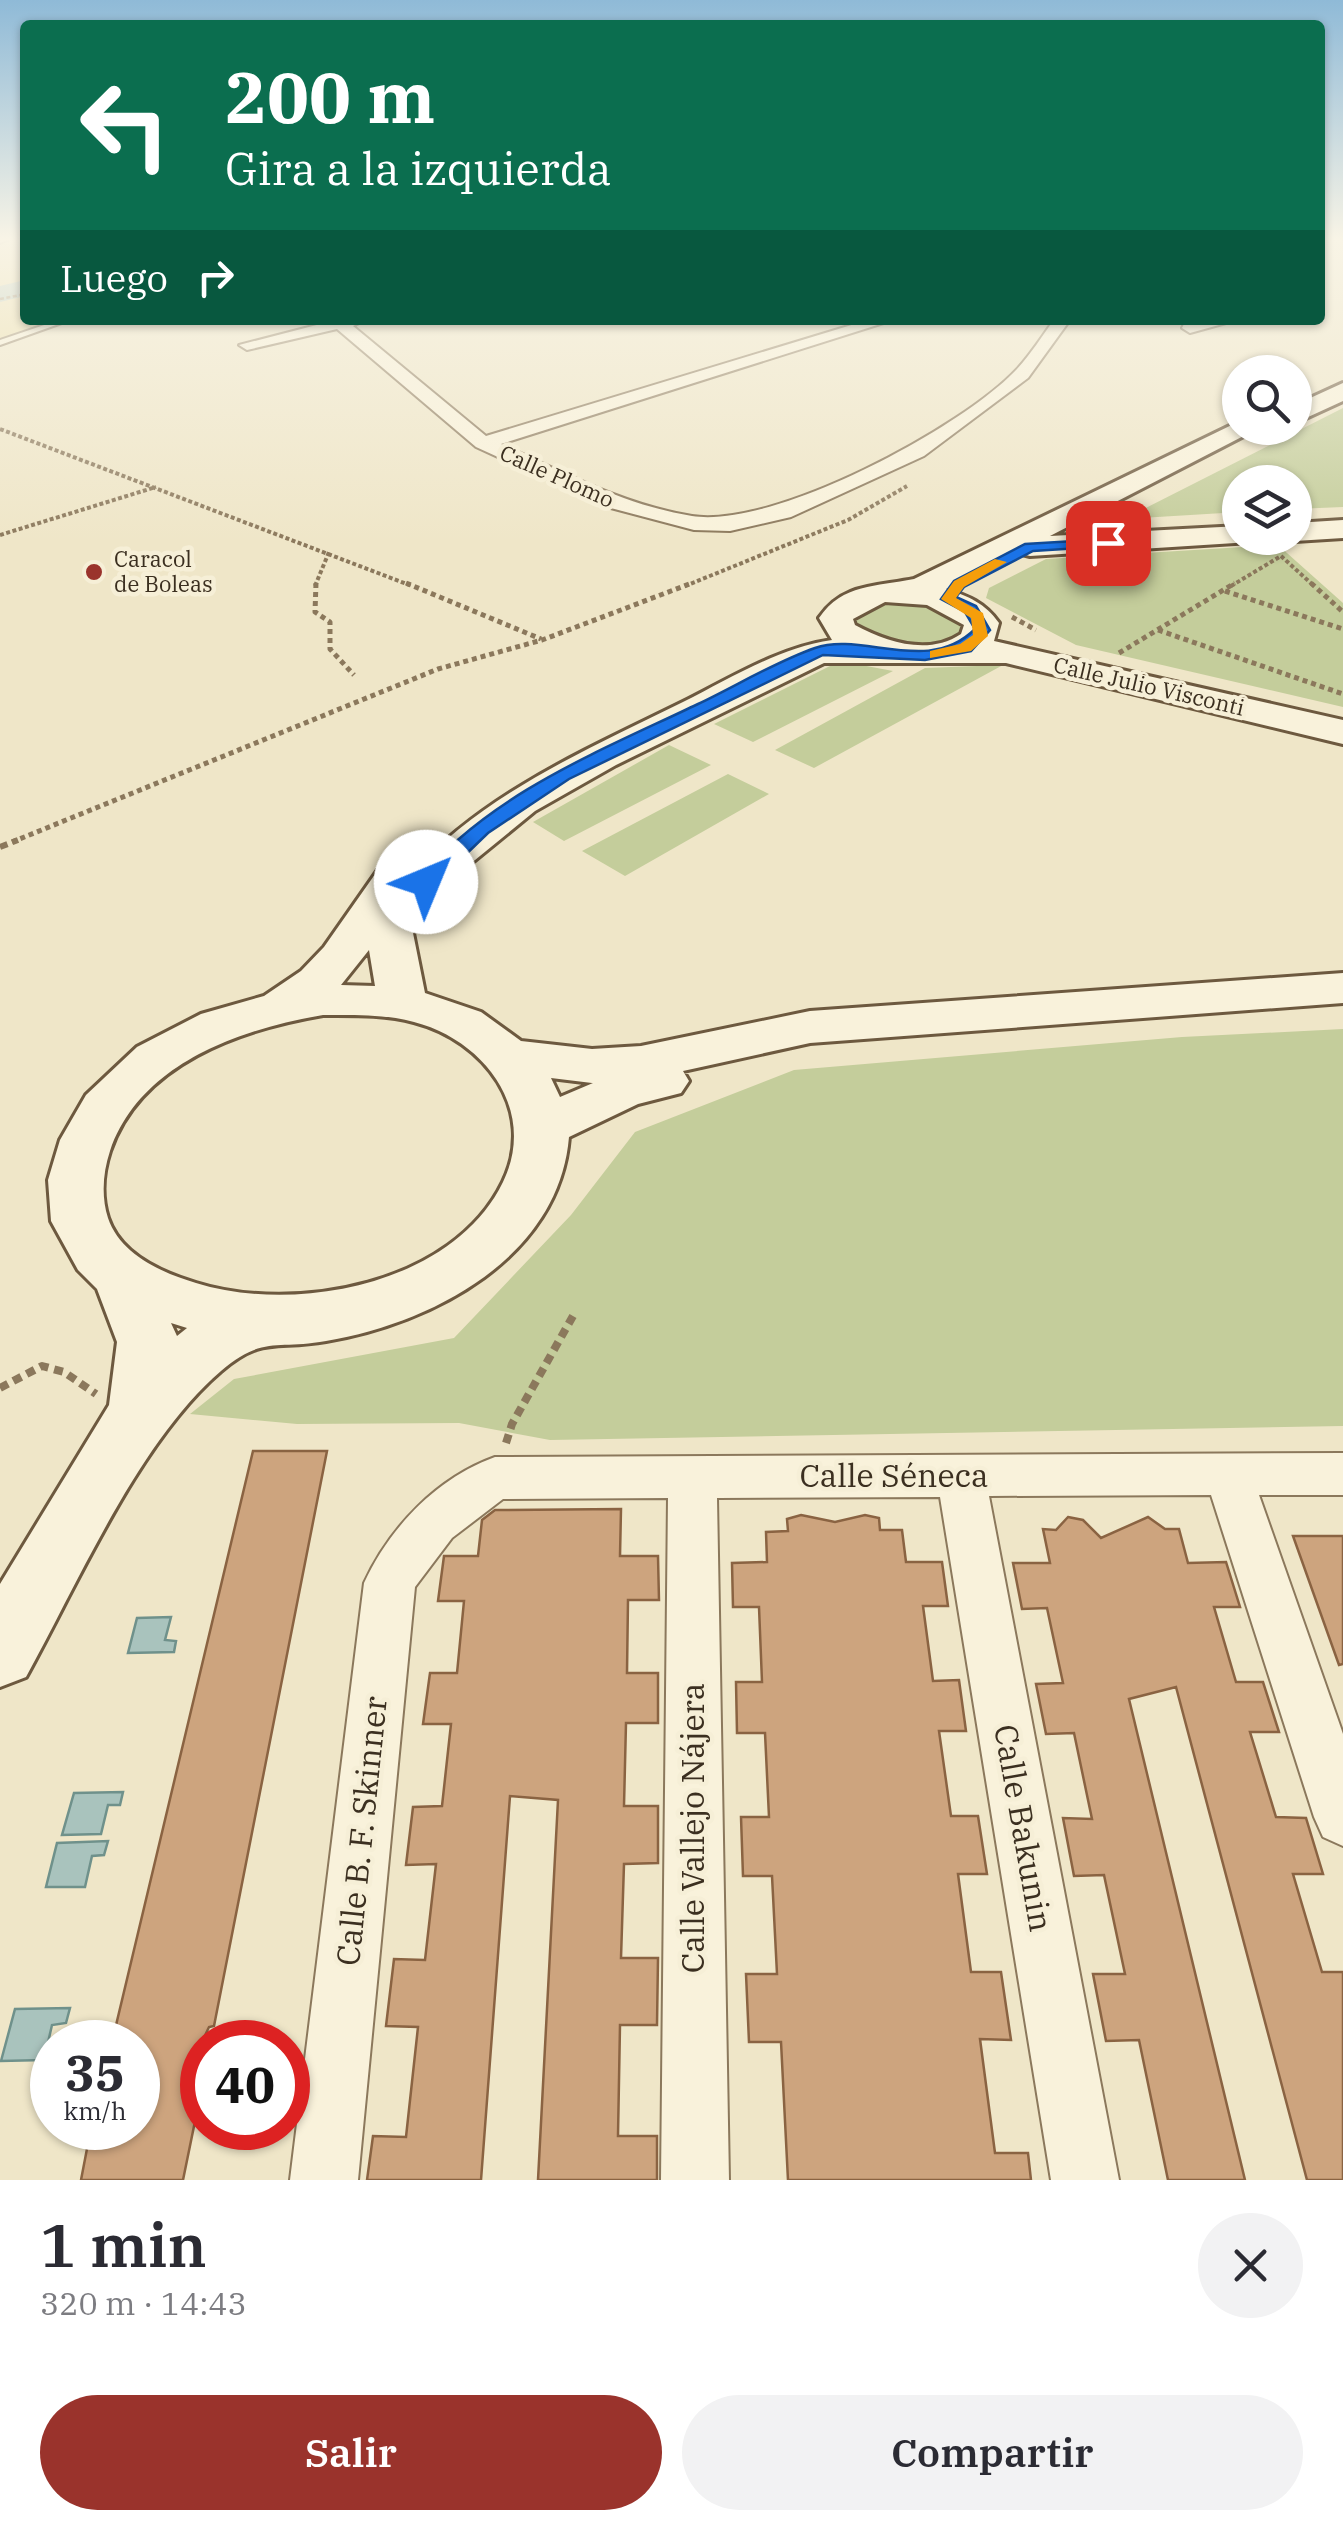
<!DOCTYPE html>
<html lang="es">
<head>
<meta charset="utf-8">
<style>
  :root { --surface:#fff; --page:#f2f2f3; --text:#2b2b33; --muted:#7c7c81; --accent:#9a332c }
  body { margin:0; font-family:"IBM Plex Serif",serif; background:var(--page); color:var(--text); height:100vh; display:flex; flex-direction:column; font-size:38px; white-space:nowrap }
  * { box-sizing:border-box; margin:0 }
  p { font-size:32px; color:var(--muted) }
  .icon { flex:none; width:55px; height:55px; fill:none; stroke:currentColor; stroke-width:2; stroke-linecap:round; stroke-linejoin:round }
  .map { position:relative; height:2180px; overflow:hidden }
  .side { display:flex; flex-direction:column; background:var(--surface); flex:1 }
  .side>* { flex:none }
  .top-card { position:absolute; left:20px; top:20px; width:1305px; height:305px; border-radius:10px; box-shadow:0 2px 8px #0004; background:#0b6e4f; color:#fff; overflow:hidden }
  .controls { position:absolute; left:1222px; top:355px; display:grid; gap:20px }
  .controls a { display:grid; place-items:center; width:90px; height:90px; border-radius:50%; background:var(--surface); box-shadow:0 2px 8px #0004; font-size:50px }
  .speed { position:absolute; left:30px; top:2020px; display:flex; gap:20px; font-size:50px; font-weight:700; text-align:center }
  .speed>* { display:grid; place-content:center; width:130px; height:130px; border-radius:50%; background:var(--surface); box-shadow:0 2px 8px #0004; line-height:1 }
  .speed small { font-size:25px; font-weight:400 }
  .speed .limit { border:15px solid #d22; background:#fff; color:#111 }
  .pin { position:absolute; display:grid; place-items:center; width:85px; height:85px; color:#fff; margin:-42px; border-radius:20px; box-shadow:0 5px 15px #0006 }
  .me { position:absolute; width:110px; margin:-55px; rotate:45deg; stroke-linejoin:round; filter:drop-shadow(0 0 8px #0008) }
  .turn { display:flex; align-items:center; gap:35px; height:210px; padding:0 40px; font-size:45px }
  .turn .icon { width:130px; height:130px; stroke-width:2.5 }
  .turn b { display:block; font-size:70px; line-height:85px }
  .then { display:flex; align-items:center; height:95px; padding:0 40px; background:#0003; gap:20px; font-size:38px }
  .round { display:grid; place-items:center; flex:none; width:105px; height:105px; border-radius:52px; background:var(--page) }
  .head { display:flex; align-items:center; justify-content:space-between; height:170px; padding:0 40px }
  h1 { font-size:60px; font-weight:600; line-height:75px }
  .button { display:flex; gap:20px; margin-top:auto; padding:20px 40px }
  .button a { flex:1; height:115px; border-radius:60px; background:var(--accent); color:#fff; font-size:40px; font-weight:600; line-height:115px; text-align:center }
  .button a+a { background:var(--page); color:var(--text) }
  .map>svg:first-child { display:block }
</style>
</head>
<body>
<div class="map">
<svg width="1343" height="2180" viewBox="0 0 1343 2180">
  <rect width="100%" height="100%" fill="#efe6c8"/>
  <!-- green -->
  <path fill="#c4cd9b" d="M1343 408V507L1295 509V482H1240V512L1124 519Z
    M1278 545 1343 603V707L1076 645 986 598 989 588 1046 559Z
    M892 599 953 609 969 631 935 649 865 638 852 621 853 615Z
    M840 661 893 671 753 742 714 724Z
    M1003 665 814 768 775 750 925 668Z
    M669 745 711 765 564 841 533 822Z
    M728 774 769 794 625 876 582 851Z
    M1343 1029V1426L550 1440 459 1423 297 1424 190 1414 234 1379 454 1338 571 1215 635 1132 794 1070 1182 1037Z"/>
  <!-- sand -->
  <path fill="#eadca5" d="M25 238V320H52L0 339V241Z"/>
  <!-- water -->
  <path fill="#a9c3bd" stroke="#6f918b" stroke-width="2.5" d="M171 1617 165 1640 176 1641 174 1652 128 1653 137 1618Z
    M123 1792 120 1805H108L101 1834 62 1835 74 1793Z
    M108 1841 104 1855 92 1856 85 1887H46L57 1843Z
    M70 2008 66 2023 52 2025 44 2060 1 2061 15 2009Z"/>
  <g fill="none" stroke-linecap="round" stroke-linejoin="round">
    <!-- river -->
    <path fill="#a9c3bd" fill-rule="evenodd" d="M25 280V296L0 302V286Z"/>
  </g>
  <!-- building -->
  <path fill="#cda47e" stroke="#8a6342" stroke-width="2.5" d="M253 1451H327L214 2026 209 2027 202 2042V2087L183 2180H81L91 2128H138V2042H112Z
    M621 1509 620 1556H658L659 1600H628L627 1673H658V1723H626L624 1806H658V1863L624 1864 621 1958H658L657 2025H620L618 2136H657V2180H538L558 1800 510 1796 481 2180H367L373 2136 406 2137 418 2027 386 2026 394 1959 425 1960 436 1864 406 1865 413 1807 442 1806 451 1724H423L430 1673H457L464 1601H438L444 1556H478L482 1520 495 1510Z
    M801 1515 835 1522 865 1515 879 1518 880 1530H902L906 1562H942L948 1606H923L933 1681 959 1680 966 1731H939L951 1816H978L987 1874H958L971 1972H1001L1011 2040 980 2039 995 2153H1028L1031 2180H788L781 2042H749L746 1974H777L772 1876H743L741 1817H769L765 1733H737L736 1682H762L759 1607H733L732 1563 767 1562 766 1532 788 1531 787 1519Z
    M1068 1517 1083 1520 1101 1538 1148 1517 1165 1529H1179L1188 1563 1226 1562 1240 1607H1214L1236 1682H1263L1279 1732H1250L1276 1817 1306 1818 1323 1874H1293L1322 1972H1343V2180H1307L1176 1687 1129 1699 1245 2180H1168L1139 2040 1106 2041 1093 1974H1125L1104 1875 1074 1876 1063 1818 1092 1819 1074 1733 1046 1734 1036 1684 1063 1683 1047 1608 1022 1609 1013 1563H1050L1043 1529 1056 1530Z
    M1293 1536H1343V1664L1339 1665Z"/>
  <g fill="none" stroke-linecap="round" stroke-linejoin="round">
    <!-- lane casing -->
    <g stroke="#8b785c" stroke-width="4">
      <path id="lane" d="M59 320H70L0 345V340Z"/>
    </g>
    <!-- street casing -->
    <g stroke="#8b785c" stroke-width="4">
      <path id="street" d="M0 238H12L0 243Z
        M336 320H365L353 326 486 436 868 320H893L501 444C563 472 624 505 692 516 773 529 962 428 1017 369 1031 354 1042 336 1054 320H1070L1028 378 924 456 791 517 730 531 694 530 607 507 476 447 337 329 247 350 239 345Z
        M1186 320H1237L1190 333 1182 328Z
        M1343 1453V1495H1259L1343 1734V1846L1323 1837 1314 1817 1211 1495 989 1496 1119 2180H1051L940 1497 717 1498 729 2180H661L668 1498 503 1499 452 1538 415 1587 358 2180H290L364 1583C390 1527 437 1478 495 1457Z"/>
    </g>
    <!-- secondary casing -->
    <g stroke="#6d593f" stroke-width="6">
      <path id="secondary" d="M1343 383V401L1295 423V405Z
        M1240 421V428H1259L1050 536 1240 526V538H1254L1251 542 1030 556 1018 553 946 589C968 596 985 603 999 623L994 641 1343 720V744L1006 663H824L616 765 535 811 464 869 413 933 425 993 481 1012 521 1041 592 1049 641 1046 810 1011 1343 973V1003L810 1043 683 1071 689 1081 681 1093 638 1104 569 1137C559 1257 433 1323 326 1341 276 1350 263 1335 221 1371 139 1441 79 1581 26 1677L0 1687V1584L109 1405 117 1342 97 1289 78 1270 51 1221 48 1180 60 1140 86 1095 137 1047 201 1014 264 996 301 971 324 947 378 870 394 866 412 873C487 792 586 750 683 702 731 678 778 648 832 640L819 618C843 583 876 587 914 579ZM885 602 927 605 964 625 961 634C928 656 887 642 855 625L853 619ZM369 950 375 986 341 985ZM323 1015C353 1015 385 1014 414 1022 484 1040 538 1110 503 1182 453 1285 295 1314 196 1283 162 1273 120 1254 108 1218 101 1196 103 1172 110 1151 140 1063 241 1029 323 1015ZM551 1078 592 1083H593L560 1097ZM171 1323 187 1328 177 1336Z
        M1343 520V538L1295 541 1283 538H1295V523Z"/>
    </g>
    <!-- path-far4 -->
    <path stroke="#8b785c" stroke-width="2.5" stroke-dasharray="4 2.5" stroke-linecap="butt" d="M0 299 25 294"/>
    <!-- path-far3 -->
    <path stroke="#8b785c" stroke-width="4" stroke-dasharray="4 2.5" stroke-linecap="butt" d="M0 429 412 586
      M0 535 156 487
      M1281 556 1314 586
      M315 586 329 552
      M685 586 848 520 907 486
      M1231 586 1281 556"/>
    <!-- path-far2 -->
    <path stroke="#8b785c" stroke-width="5" stroke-dasharray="5 4" stroke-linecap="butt" d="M316 583 315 612 330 622V649L354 675
      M406 583 541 639
      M1311 583 1343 612
      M1225 591 1343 629
      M1012 617 1036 630
      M1158 630 1343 694
      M1119 653 1235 583
      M12 842 438 669 542 640 692 583"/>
    <!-- path-far1 -->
    <path stroke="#8b785c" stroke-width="6" stroke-dasharray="8 5" stroke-linecap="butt" d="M0 847 18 840"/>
    <!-- path -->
    <path stroke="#8b785c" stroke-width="8" stroke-dasharray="9 6" stroke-linecap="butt" d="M0 1388 42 1366 64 1372 96 1394
      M506 1443 512 1424 573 1316"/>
    <!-- lane -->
    <use href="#lane" fill="#f9f2db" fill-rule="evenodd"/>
    <!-- street -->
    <use href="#street" fill="#f9f2db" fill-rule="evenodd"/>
    <!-- secondary -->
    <use href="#secondary" fill="#f9f2db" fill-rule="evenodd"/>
  </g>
  <!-- sky -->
  <linearGradient id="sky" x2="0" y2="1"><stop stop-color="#8fbad7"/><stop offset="0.44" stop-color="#f8f4e6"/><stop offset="1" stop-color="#f8f4e6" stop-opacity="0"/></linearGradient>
  <rect width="1343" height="543" fill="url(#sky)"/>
  <!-- route -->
  <path fill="#1a73e8" stroke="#114b97" stroke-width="2.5" d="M1108 539 1113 546 1033 551 964 587 956 597 976 606 990 630 971 651 925 660 823 655 569 779 488 833 433 886 417 882C487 795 600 751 698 704 736 686 775 662 815 648 862 631 928 676 975 629L965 612 941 599 954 581 1025 544Z"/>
  <!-- slow -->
  <path fill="#f59e0b" d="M995 559 1007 562 964 587 956 598 983 613 988 636 971 651 930 658V651L960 644 973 635 971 618 941 599 954 581Z"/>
  <!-- markers -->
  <circle fill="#9a332c" stroke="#f6efd7" stroke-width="4" cx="94" cy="572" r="10"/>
  <g text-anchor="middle" stroke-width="9" stroke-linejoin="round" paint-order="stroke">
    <!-- far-street labels -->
    <g font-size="22" fill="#3b2f20" stroke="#f6efd7">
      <text transform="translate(557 476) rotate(24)" y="8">Calle Plomo</text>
      <text transform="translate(1149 686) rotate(13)" y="8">Calle Julio Visconti</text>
    </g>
    <!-- far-poi labels -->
    <g font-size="22" fill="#3b2f20" stroke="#f6efd7" text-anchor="start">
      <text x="114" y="567">Caracol<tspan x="114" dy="25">de Boleas</tspan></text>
    </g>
    <!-- near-street labels -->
    <g font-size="32" fill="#3b2f20" stroke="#f6efd7">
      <text x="894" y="1487">Calle Séneca</text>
      <text transform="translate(693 1828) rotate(-90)" y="11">Calle Vallejo Nájera</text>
      <text transform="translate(1023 1828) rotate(80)" y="11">Calle Bakunin</text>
      <text transform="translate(362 1831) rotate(-84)" y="11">Calle B. F. Skinner</text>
    </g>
  </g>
</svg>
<div class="controls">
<a><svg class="icon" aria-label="search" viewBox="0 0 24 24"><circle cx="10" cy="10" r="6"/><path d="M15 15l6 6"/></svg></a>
<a><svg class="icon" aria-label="layers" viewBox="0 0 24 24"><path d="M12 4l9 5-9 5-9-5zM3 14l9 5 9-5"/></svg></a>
</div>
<div class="speed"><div>35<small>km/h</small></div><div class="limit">40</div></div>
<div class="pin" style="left:1108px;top:543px;background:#d93025"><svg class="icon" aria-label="arrive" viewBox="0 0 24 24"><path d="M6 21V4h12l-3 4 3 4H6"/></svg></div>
<svg class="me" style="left:426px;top:882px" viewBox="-20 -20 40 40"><circle r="19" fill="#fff"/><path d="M0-13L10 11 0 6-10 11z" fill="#1a73e8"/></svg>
<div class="top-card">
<div class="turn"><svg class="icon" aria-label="left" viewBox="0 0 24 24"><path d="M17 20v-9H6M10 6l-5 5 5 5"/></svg><div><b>200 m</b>Gira a la izquierda</div></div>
<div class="then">Luego<svg class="icon" aria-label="right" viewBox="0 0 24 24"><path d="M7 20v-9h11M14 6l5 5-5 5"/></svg></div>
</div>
</div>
<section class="side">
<div class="head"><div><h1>1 min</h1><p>320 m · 14:43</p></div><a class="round"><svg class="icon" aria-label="close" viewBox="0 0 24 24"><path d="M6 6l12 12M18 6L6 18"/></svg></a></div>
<div class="button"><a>Salir</a><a>Compartir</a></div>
</section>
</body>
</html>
